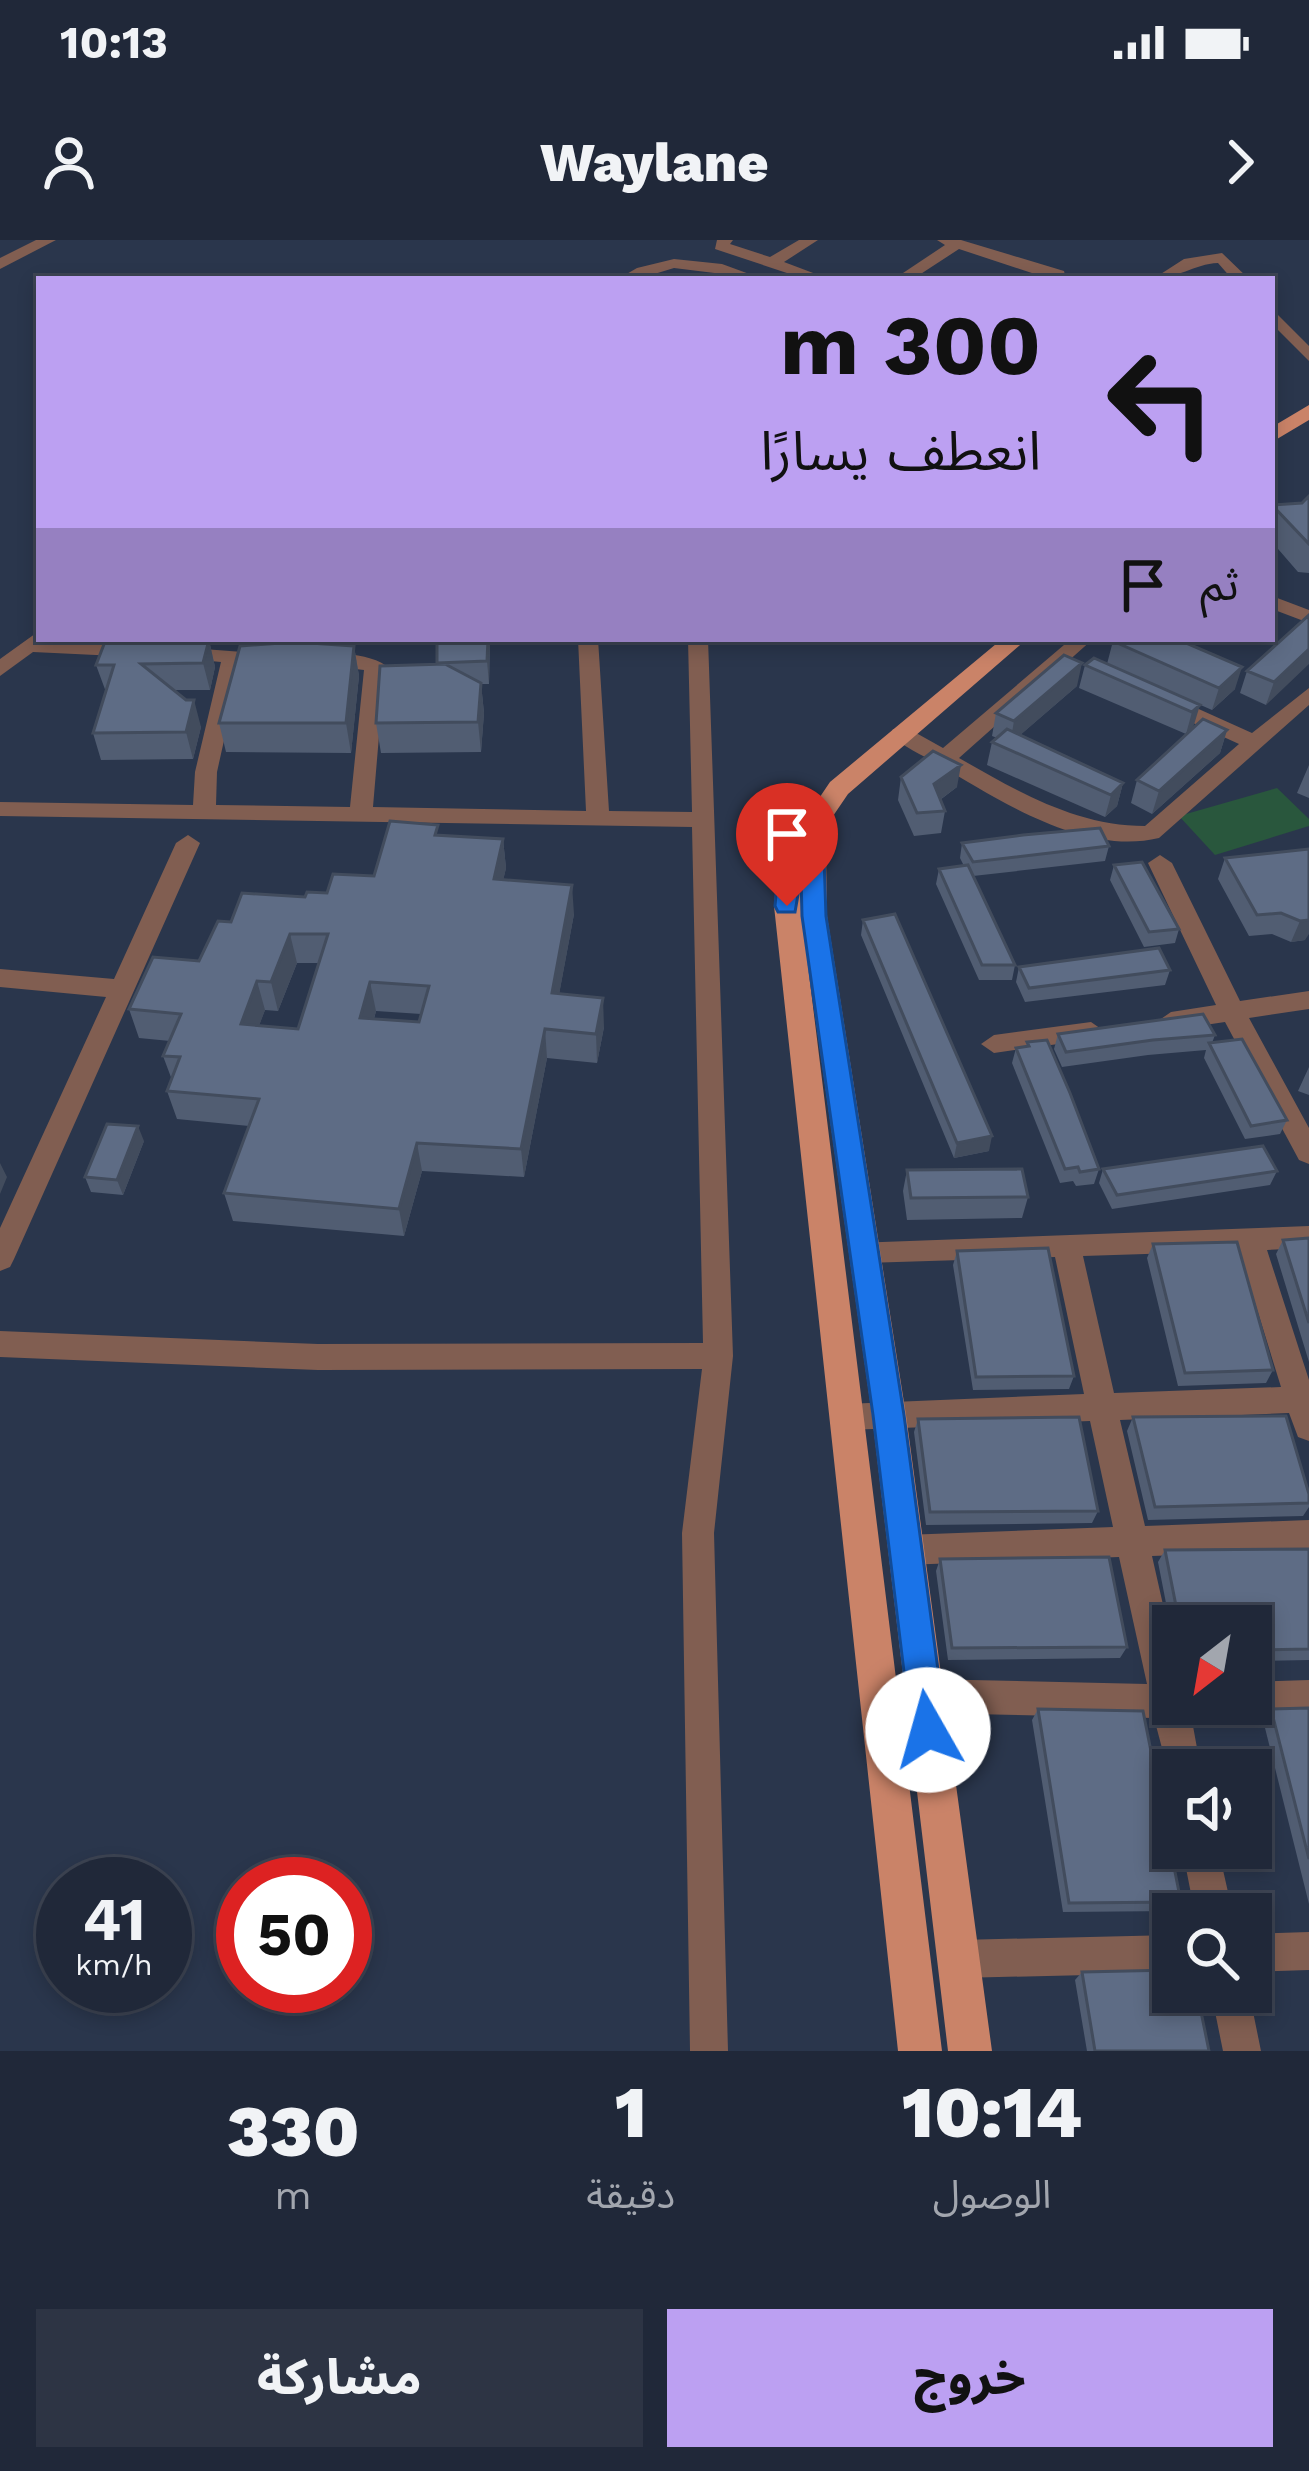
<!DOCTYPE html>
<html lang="ar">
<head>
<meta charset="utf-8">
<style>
  :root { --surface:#202839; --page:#2d3444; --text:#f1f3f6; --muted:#a2a6ae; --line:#3d4453; --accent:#bca0f2 }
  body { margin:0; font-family:"Work Sans","Noto Sans Arabic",sans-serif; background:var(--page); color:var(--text); direction:rtl; height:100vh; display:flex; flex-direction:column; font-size:45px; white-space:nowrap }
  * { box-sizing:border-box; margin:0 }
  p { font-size:39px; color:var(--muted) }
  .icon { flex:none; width:66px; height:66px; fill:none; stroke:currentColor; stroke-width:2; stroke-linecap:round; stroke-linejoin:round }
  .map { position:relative; height:1811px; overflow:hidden; direction:ltr }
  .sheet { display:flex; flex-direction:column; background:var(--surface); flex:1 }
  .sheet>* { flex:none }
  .hud { position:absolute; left:36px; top:36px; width:1239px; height:366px; border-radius:0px; box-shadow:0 6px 18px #0003,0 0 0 3px var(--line); direction:rtl; background:#bca0f2; color:#111; overflow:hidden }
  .needle { width:78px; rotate:211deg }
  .tools { position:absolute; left:1152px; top:1365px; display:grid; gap:24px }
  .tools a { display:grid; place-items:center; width:120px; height:120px; border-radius:0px; background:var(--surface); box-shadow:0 6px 18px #0003,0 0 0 3px var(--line); font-size:60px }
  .speed { position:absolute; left:36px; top:1617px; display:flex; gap:24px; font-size:60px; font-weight:700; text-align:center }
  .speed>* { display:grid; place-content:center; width:156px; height:156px; border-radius:50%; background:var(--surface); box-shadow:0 6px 18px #0003,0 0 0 3px var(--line); line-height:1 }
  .speed small { font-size:30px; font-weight:400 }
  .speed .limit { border:18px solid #d22; background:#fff; color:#111 }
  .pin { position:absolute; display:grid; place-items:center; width:102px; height:102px; color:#fff; margin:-123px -51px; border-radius:50% 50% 50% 0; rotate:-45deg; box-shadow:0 0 12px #0007 }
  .pin .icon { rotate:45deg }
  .me { position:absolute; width:132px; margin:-66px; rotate:353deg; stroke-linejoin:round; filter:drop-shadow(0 0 9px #0008) }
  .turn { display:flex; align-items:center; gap:42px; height:252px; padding:0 36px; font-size:54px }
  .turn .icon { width:156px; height:156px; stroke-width:2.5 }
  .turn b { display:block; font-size:84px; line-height:102px }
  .then { display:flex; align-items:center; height:114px; padding:0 36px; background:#0003; gap:24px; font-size:45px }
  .eta { display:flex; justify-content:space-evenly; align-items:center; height:204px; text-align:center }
  .eta b { font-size:72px; font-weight:800; line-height:84px }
  .primary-button { display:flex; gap:24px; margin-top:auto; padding:24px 36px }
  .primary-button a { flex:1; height:138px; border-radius:0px; background:var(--accent); color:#111; font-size:48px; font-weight:800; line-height:138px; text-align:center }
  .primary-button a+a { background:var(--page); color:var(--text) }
  .status { display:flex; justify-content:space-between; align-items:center; height:84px; padding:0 60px; background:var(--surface); direction:ltr }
  .status svg { height:33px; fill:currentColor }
  header { display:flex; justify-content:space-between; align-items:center; height:156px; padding:0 36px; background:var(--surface); font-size:54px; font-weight:800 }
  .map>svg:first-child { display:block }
</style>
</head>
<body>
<div class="status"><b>10:13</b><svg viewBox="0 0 49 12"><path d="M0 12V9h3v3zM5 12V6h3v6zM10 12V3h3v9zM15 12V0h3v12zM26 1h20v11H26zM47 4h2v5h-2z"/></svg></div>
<header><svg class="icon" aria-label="forward" viewBox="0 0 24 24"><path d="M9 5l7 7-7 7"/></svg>Waylane<svg class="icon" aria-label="person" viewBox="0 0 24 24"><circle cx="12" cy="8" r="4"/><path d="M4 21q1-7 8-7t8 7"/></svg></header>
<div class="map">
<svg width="1309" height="1811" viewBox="0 0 1309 1811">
  <rect width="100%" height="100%" fill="#2a364c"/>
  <!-- green -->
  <path fill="#29573d" d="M1277 548 1309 579V586L1215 615 1179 576Z"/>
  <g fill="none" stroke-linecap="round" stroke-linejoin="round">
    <!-- minor -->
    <path fill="#815e51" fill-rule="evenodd" d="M36 0H56L0 29V18Z
      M717 0H733L730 4 770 17 799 0H818L784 22 829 39H805L715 9Z
      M937 0H961L1064 31 1066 39H1050L959 9 913 39H894L945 5Z
      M1222 13 1249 39H1232L1218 23C1194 24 1177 39 1153 39L1184 19Z
      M674 19 722 24 763 39 674 28 638 39H618L637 28Z
      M1272 69 1309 106V121L1272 84Z
      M1272 356 1309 370V383L1272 369Z
      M39 391V399L47 401 138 405 148 411 138 417 33 412 0 436V419Z
      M578 399H598L609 571 692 572 688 399H708L733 1116 714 1293 728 1811H690L682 1293 702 1129 318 1130 0 1117V1091L318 1104 703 1103 692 587 0 576V562L193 565 195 532 221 422 170 417V409L177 407 270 414 280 420 270 426 241 424 217 532 216 565 350 567 364 430 313 424 310 420C326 409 369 414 385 425L373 567 586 571Z
      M1071 399H1093L959 518C1017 551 1076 586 1145 586L1239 504 1158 467V457H1172L1252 493 1309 448V465L1159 598C1084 616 1000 561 938 524 922 515 903 507 890 494L893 489H909L943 508Z
      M188 595 200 603 14 1019 10 1027 0 1031V988L106 757 0 747V729L114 739 176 603Z
      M1160 615 1172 623 1240 761 1309 751V769L1249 778 1309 888V924L1299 920 1225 782 1171 790 1158 781 1171 772 1216 765 1148 623Z
      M1091 782 1104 791 1100 798 994 813 981 804 994 795Z
      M1309 986V1008L1267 1010 1309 1140V1201L1298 1197 1289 1173 1120 1180 1145 1286 1309 1280V1310L1152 1316 1173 1409V1464H1189L1201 1530H1173L1171 1542 1154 1478 924 1473 912 1468 907 1456 912 1444 924 1439 1147 1444 1119 1317 904 1325 893 1321 888 1310 893 1299 904 1295 1113 1287 1090 1181 845 1190 834 1187 830 1177 834 1167 845 1164 1084 1154 1055 1017 865 1023 855 1019 851 1011 855 1003ZM1239 1011 1281 1147 1114 1153 1083 1016Z
      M1309 1440V1474L1251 1476 1239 1471 1236 1464H1251V1442Z
      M1182 1608H1218L1233 1674H1195Z
      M1309 1692V1730L1251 1732V1694Z
      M1173 1695V1733L959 1738 946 1732 940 1719 946 1706 959 1700Z
      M1211 1752H1249L1261 1811H1223Z"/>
    <!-- major -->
    <path fill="#ca8368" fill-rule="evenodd" d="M1309 165V180L1272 202V187Z
      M1002 399H1027L848 554 816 601 826 617 827 676 906 1175 992 1811H948L872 1175 807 718 942 1811H898L774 666 778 619 830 542Z"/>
  </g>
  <!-- wall -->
  <path fill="#515d72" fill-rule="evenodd" d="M1309 256V333L1298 332 1272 302V264L1302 263Z
    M1309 375 1266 465 1240 453 1247 431Z
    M301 399H325L324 404 354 406 359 436 351 513 226 512 219 483 302 403Z
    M490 399 489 444H481L484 473 481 512 381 513 376 483 437 424Z
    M209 400 215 427 210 450H174L201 487 193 519 101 520 93 493 106 452 96 425Z
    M1113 401 1235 449 1212 470 1107 424Z
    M1085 425 1200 465 1186 494 1079 448Z
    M1077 446 1020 495 1123 543 1117 566 1105 577 987 525 992 502 997 498 992 496 996 473Z
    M1227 490 1220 513 1152 574 1131 563 1137 540Z
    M1309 525V558L1297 553Z
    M901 537 957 547 940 560 945 571 941 593 914 596 898 560Z
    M439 595 503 599 506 628 503 640 574 674 559 754 604 787 597 823 547 818 524 937 422 931 404 996 233 981 224 953 249 886 177 879 167 851 172 840 163 816 170 801 139 798 129 769 199 721 231 682 305 657 327 653 374 636ZM297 723H319L298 789 259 785 265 770 278 771ZM376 771 421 774 419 782 374 779Z
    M962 603 1109 606 1105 621 973 636 1015 725 1012 740H979L936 644 939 629 964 626 960 618Z
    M1309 609 1305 700 1291 702 1272 694 1249 696 1218 639 1225 618Z
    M1114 625 1179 689 1175 703 1144 707 1110 640Z
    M863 680 989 911 954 918 861 695Z
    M1019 727 1170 730 1165 745 1025 762 1016 742Z
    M1058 794 1215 795 1212 803 1287 880 1280 894 1245 899 1204 818 1206 810 1148 815 1062 827 1054 809Z
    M1027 802 1099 929 1094 944 1076 946 1073 941 1060 943 1012 823 1016 808 1026 807Z
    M1309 827V855L1298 851Z
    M144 901 123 955 91 952 85 937Z
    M1103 929 1277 931 1270 945 1112 969 1099 943Z
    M907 930 1028 957 1022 978 907 980 903 951Z
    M1309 998V1122L1276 1014 1283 1000Z
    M1153 1004 1273 1130 1266 1143 1178 1146 1147 1018Z
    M957 1011 1074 1136 1069 1149 973 1150 953 1025Z
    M1133 1177 1309 1254V1267L1303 1276 1148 1280 1127 1191Z
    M918 1179 1098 1271 1092 1283 926 1285 914 1192Z
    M1309 1309V1420L1251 1421V1386H1173V1399L1158 1322 1165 1310Z
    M940 1319 1127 1407 1120 1418 948 1420 936 1331Z
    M1309 1468V1664L1263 1480 1271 1469Z
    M1038 1469 1181 1662 1173 1671 1063 1672 1032 1480Z
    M1082 1732 1209 1811H1087L1075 1740Z"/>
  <!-- shaded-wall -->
  <path fill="#424c5d" d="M488 399H490L489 444 487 421Z
    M209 400 215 427 210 450 203 423Z
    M354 406 359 436 351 513 346 483Z
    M1309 409V424L1266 465 1274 442Z
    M1082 423 1077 446 1010 504 1014 481Z
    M1242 427 1235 449 1212 470 1219 448Z
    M481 443 484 473 481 512 478 482Z
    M194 460 201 487 193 519 186 492Z
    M1200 465 1193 488 1186 494 1192 472Z
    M1227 490 1220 513 1152 574 1159 551Z
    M961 525 957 547 930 567 934 544Z
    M1123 543 1117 566 1105 577 1111 555Z
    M503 599 506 628 497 668 494 639Z
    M572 645 574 674 554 782 552 753Z
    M1309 680V694L1305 700 1291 702 1300 681Z
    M290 694 297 723 278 771 271 742Z
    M257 741 265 770 249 813 241 784Z
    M370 742 376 771 366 807 360 778Z
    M603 758 604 787 597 823 596 794Z
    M545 789 547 818 524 937 521 909Z
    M138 886 144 901 123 955 117 940Z
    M992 896 989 911 954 918 957 903Z
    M417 903 422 931 404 996 399 969Z
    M0 923 7 937 0 954Z"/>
  <!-- building -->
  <path fill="#5e6c85" stroke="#424c5d" stroke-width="3" fill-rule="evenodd" d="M1309 256V304L1272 265 1302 263Z
    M1309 375V409L1274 442 1247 431Z
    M106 399 209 400 203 423 141 424 186 460H194L186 492 93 493 114 425H96Z
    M437 399H488L487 421 437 423Z
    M1115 399H1177L1242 427 1219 448 1113 401Z
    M295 402 354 406 346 483H219L240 406Z
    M1064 415 1082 423 1014 481 996 473Z
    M1094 418 1200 465 1192 472 1085 425Z
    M445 424 481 443 478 482 376 483 380 426Z
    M1203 479 1227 490 1159 551 1137 540Z
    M1007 489 1123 543 1111 555 992 502Z
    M933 511 961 525 934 544 945 571 917 573 901 537Z
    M390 581 438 585 435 595 503 599 494 639 572 645 552 753 603 758 596 794 545 789 521 909 417 903 399 969 224 953 259 859 167 851 180 817 163 816 181 774 129 769 153 717 199 721 218 681 231 682 242 653 305 657 307 652 327 653 333 634 374 636ZM290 694H328L298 789 241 784 257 741 271 742ZM370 742 429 746 419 782 360 778Z
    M1100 588 1109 606 973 622 962 603 1023 595Z
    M1309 609V680L1300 681 1281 673 1257 675 1225 618Z
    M1142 622 1179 689 1149 692 1114 625Z
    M968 625 1015 725H982L939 629Z
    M895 674 992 896 957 903 863 680Z
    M1159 708 1170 730 1029 748 1019 727Z
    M1203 774 1215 795 1153 800 1066 812 1058 794Z
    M1242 799 1287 880 1251 886 1209 803Z
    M1047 800 1070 853 1099 929 1080 932 1078 927 1065 929 1016 808 1029 806 1027 802Z
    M107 884 138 886 117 940 85 937Z
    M1263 906 1277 931 1117 955 1103 929Z
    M1022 929 1028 957 911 958 907 930Z
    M1309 998V1083L1283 1000Z
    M1237 1002 1273 1130 1185 1133 1153 1004Z
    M1048 1008 1074 1136 976 1137 957 1011Z
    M1286 1176 1309 1254V1263L1155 1267 1133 1177Z
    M1079 1177 1098 1271 930 1272 918 1179Z
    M1309 1309V1409L1251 1410V1386H1180L1165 1310Z
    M1109 1317 1127 1407 952 1408 940 1319Z
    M1309 1468V1619L1271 1469Z
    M1038 1469 1143 1471 1181 1662 1069 1663Z
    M1173 1730V1752H1197L1209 1811H1095L1082 1732Z"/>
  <!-- route -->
  <path fill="#1a73e8" stroke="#114b97" stroke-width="3" d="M806 595 814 598 824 617 826 676 904 1175 946 1490 941 1502 928 1507 916 1502 911 1490 873 1175 802 676 801 637 795 672H778L775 666C778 637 775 607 806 595Z"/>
</svg>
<div class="tools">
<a><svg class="needle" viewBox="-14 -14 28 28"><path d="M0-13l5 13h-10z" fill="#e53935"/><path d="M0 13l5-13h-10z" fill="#a2a6ae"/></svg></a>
<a><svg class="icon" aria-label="sound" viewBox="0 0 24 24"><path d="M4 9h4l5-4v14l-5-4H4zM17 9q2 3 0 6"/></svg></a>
<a><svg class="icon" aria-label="search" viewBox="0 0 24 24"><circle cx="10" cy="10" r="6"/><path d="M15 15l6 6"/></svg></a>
</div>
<div class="speed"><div>41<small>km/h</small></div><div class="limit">50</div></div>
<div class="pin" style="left:787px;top:666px;background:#d93025"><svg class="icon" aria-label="arrive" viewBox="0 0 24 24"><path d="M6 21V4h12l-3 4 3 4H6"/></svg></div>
<svg class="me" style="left:928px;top:1490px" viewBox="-20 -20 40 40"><circle r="19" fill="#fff"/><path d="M0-13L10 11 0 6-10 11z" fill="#1a73e8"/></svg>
<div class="hud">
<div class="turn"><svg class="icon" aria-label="left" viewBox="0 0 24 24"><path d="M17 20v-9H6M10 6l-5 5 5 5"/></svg><div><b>300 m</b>انعطف يسارًا</div></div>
<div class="then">ثم<svg class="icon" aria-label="arrive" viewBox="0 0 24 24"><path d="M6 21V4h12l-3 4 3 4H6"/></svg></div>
</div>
</div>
<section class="sheet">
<div class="eta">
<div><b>10:14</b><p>الوصول</p></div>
<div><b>1</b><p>دقيقة</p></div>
<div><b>330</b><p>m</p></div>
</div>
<div class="primary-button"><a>خروج</a><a>مشاركة</a></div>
</section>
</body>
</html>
